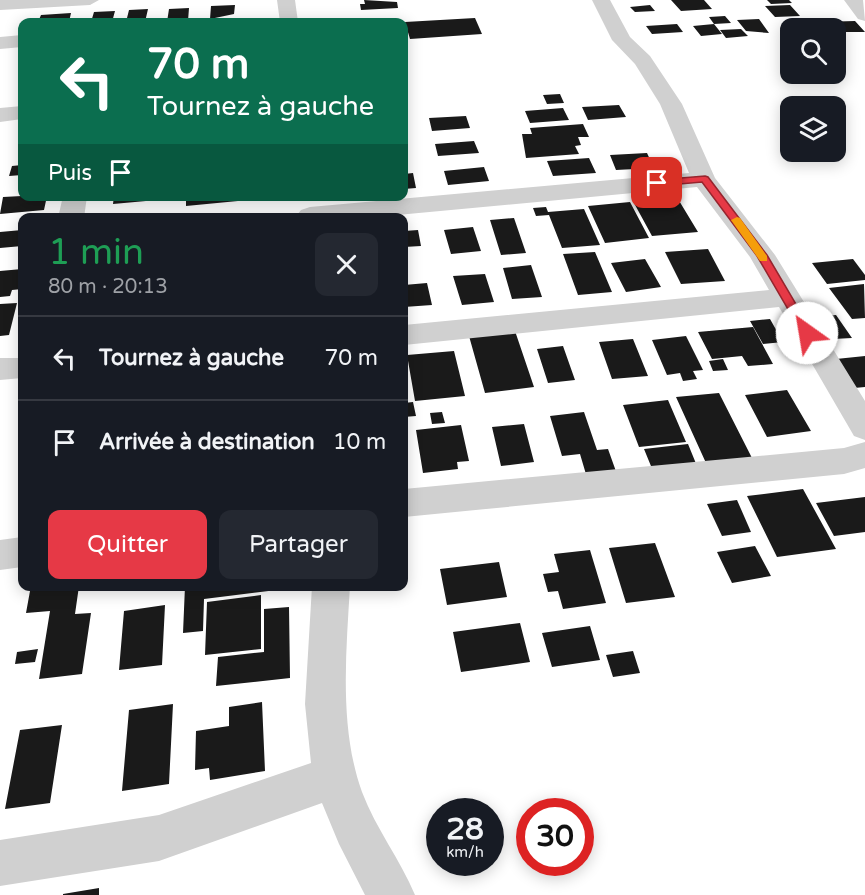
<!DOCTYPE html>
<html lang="fr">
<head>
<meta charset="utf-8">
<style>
  :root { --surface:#171b24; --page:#242831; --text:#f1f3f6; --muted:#9ea1a6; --line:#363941; --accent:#e63946 }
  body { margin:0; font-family:"Varela Round",sans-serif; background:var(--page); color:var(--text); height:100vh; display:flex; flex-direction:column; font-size:22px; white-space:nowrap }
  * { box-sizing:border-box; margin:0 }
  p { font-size:20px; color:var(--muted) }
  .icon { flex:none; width:33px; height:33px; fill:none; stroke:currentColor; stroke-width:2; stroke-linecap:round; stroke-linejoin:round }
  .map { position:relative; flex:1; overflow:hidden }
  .drawer { position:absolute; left:18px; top:213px; width:390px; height:378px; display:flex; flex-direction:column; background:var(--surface); border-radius:12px; box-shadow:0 3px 15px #0003 }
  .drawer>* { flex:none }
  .banner { position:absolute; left:18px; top:18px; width:390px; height:183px; border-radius:12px; box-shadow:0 3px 15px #0003; background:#0b6e4f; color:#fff; overflow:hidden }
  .buttons { position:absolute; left:780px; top:18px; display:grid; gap:12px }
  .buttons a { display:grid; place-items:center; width:66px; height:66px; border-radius:12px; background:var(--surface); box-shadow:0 3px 15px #0003; font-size:30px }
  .speed { position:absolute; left:426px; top:798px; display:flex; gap:12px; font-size:30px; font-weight:700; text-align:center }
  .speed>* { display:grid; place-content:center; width:78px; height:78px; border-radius:50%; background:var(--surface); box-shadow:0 3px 15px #0003; line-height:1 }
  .speed small { font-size:15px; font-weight:400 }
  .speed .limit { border:9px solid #d22; background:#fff; color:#111 }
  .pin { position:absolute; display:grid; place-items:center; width:51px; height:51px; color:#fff; margin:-26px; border-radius:12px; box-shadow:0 3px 9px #0006 }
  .me { position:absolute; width:66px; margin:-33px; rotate:328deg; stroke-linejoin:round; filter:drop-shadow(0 0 4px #0008) }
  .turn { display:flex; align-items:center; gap:21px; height:126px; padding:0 30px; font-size:27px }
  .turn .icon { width:78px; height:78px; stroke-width:2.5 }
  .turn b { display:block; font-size:42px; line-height:51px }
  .then { display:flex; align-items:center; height:57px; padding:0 30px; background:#0003; gap:12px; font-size:22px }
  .round { display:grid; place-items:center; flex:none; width:63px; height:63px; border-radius:12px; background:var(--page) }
  .summary { display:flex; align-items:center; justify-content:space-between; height:102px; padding:0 30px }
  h1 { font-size:36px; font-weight:600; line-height:45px; color:#1e9e55 }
  .button { display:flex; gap:12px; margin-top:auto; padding:12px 30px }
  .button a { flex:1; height:69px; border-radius:12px; background:var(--accent); color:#fff; font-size:24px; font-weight:600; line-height:69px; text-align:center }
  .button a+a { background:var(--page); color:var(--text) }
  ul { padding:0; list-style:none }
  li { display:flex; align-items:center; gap:18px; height:84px; padding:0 30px; border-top:2px solid var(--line) }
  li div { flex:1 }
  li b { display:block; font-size:22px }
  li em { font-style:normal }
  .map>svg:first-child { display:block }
</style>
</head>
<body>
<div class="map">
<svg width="865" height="895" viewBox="0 0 865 895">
  <rect width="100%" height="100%" fill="#fff"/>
  <!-- building -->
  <path fill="#1a1a1a" d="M364 0 397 2 398 8 361 10 360 4H365Z
    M671 0H704L712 9 681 11Z
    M767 0H789L792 3 771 4Z
    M235 5 234 14 210 19 211 6Z
    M650 5 655 11 635 12 630 7Z
    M790 5 800 16 775 17 765 6Z
    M189 8 188 21 167 22 169 9Z
    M148 9 145 22H126L129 10Z
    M115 11 112 22H91L94 12Z
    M71 13 69 22H38L41 15Z
    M725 16 731 23 714 24 709 17Z
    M475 18 482 34 410 39 405 22Z
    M759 19 769 33 746 31 737 20Z
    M855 21 865 32H836V28H826L820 22Z
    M677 24 683 32 652 34 646 26Z
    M714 24 722 34 701 36 693 26Z
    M741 29 748 36 726 38 720 30Z
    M560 94 564 103 547 104 543 95Z
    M619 105 626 117 588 120 582 107Z
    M563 108 569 120 530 123 525 111Z
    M466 116 470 128 432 131 429 118Z
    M583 124 589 137H578L581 145 575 146 579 154 526 158 522 134H532L530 128Z
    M474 141 479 153 438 156 435 144Z
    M647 153 654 168 616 170 610 155Z
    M589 158 596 173 553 176 547 161Z
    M22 165V175L9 176 12 166Z
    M484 167 489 181 448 185 444 171Z
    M413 173 416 188 404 189V174Z
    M22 196H47L44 210 0 214 3 197Z
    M114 196H158L157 200 113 204Z
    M186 196H268V198L186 206Z
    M678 199 698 232 652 236 634 203Z
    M630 202 649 238 605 243 588 206Z
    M546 207 548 212 584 209 600 245 562 248 549 215 536 216 533 208Z
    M235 213V218H199V216Z
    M514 218 526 253 501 255 490 220Z
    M473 227 481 251 451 254 444 230Z
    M22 230V246L0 248V232Z
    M418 230 421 246 404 247V231Z
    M708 249 725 281 681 284 665 252Z
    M595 252 612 292 578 295 563 254Z
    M645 259 661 287 626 292 611 263Z
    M853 259 865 275V280L827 284 812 263Z
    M531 265 542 297 512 299 503 268Z
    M22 269V289L12 290 10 296 0 297V271Z
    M485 274 494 302 462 305 453 276Z
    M427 283 432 305 404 307V285Z
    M864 284 865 318 852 319 829 288Z
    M17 303 9 335 0 336V304Z
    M836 315 852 338 833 339 818 317Z
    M770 319 783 342 763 344 750 321Z
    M753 327 773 364 748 366 742 356 712 359 698 332Z
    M515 331 534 387 485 393 469 336Z
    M686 336 703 370 693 371 697 379 683 381 680 373 667 375 652 340Z
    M633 339 648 376 612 379 599 342Z
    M563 346 575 380 548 383 537 349Z
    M454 351 465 396 415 401 407 355Z
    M865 356V387L854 388 836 359Z
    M723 359 728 370 713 371 709 361Z
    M787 390 811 431 767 437 745 395Z
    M719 393 752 458 706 463 676 397Z
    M668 400 686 442 639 447 623 405Z
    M413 402 416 416 404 417V403Z
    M442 412 445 423 432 424 430 413Z
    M584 412 597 450 608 449 618 477 588 481 580 454 562 456 550 416Z
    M524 424 534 462 501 466 492 427Z
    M461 425 469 461 457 462 458 469 423 473 416 430Z
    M688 444 697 466 653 471 644 449Z
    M803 489 836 549 777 557 747 496Z
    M865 497V532L834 536 816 503Z
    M737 500 751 532 722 536 707 504Z
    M655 543 675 597 626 603 609 548Z
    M755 546 771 576 732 583 717 552Z
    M590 550 606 603 563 609 558 591 548 592 543 574 559 572 554 554Z
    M499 562 507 597 447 605 440 569Z
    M53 586H79L75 614 91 613 82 674 39 679 50 611 26 613 30 591Z
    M185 586H285V589L204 599 203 631 183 633Z
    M261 595V649L205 655 207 602Z
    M165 605 162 665 119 670 124 611Z
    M289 607 290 678 216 686 218 657 264 652V609Z
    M520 623 530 662 461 672 453 632Z
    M590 626 600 660 552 667 542 633Z
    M38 649 35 662 15 664 17 652Z
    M633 651 640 673 613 677 606 655Z
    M262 702 265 771 210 780 209 768 195 770 196 731 229 726V707Z
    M173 704 169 784 122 791 129 710Z
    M62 725 50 803 5 809 20 730Z
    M99 888V895H63V894Z"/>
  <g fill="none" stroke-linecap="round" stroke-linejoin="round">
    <!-- minor -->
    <path fill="#d0d0d0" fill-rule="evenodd" d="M0 0H99L90 5 0 10Z
      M277 0H295L298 22H280Z
      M592 0H610L630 37 650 56 682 104 715 178 775 255 865 401V440L854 436 779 307 404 345V325L769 290 750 257 697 187 365 218H299L297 215 301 210 310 207 689 173 660 104 635 64 612 40Z
      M844 0H863L865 21 858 19Z
      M22 35V47L0 49V37Z
      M22 106V119L0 122V108Z
      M63 196H87L84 218H58Z
      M0 358H22V378L0 380Z
      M865 442V468L844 474 404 517V489L844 448Z
      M22 537V567L0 570V540Z
      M312 586H350C346 654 339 728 362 792 376 829 400 859 415 895H365L339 844 322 803 159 861 0 886V840L159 815 311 763 305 704Z"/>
  </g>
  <!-- route -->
  <path fill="#e63946" stroke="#96252e" stroke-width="1.5" d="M705 176 708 177 767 255 813 333 812 335H803L757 256 702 182 657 186 652 183 657 180Z"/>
  <!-- slow -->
  <path fill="#f59e0b" d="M737 217 740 218 767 256V261H760L731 220Z"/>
</svg>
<div class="buttons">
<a><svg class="icon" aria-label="search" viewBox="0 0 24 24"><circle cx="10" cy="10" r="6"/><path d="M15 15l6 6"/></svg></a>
<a><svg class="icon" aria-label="layers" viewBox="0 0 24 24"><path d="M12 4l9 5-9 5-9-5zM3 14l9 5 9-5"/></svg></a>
</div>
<div class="speed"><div>28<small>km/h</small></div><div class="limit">30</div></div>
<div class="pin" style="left:657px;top:183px;background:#d93025"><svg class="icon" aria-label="arrive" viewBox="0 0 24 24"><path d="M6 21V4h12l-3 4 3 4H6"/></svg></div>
<svg class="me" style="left:807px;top:333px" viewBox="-20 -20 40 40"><circle r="19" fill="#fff"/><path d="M0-13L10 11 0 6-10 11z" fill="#e63946"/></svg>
<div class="banner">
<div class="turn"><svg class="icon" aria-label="left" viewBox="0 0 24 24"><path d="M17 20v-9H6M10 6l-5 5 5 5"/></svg><div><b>70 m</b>Tournez à gauche</div></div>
<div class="then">Puis<svg class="icon" aria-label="arrive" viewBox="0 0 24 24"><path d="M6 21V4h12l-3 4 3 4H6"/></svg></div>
</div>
<section class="drawer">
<div class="summary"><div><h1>1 min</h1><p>80 m · 20:13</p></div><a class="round"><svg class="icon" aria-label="close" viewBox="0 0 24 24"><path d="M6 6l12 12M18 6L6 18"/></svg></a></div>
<ul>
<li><svg class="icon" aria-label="left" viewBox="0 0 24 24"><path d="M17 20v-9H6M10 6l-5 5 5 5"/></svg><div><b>Tournez à gauche</b></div><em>70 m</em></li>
<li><svg class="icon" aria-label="arrive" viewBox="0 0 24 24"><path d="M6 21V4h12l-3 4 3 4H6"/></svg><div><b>Arrivée à destination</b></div><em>10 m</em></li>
</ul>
<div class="button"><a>Quitter</a><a>Partager</a></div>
</section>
</div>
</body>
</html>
